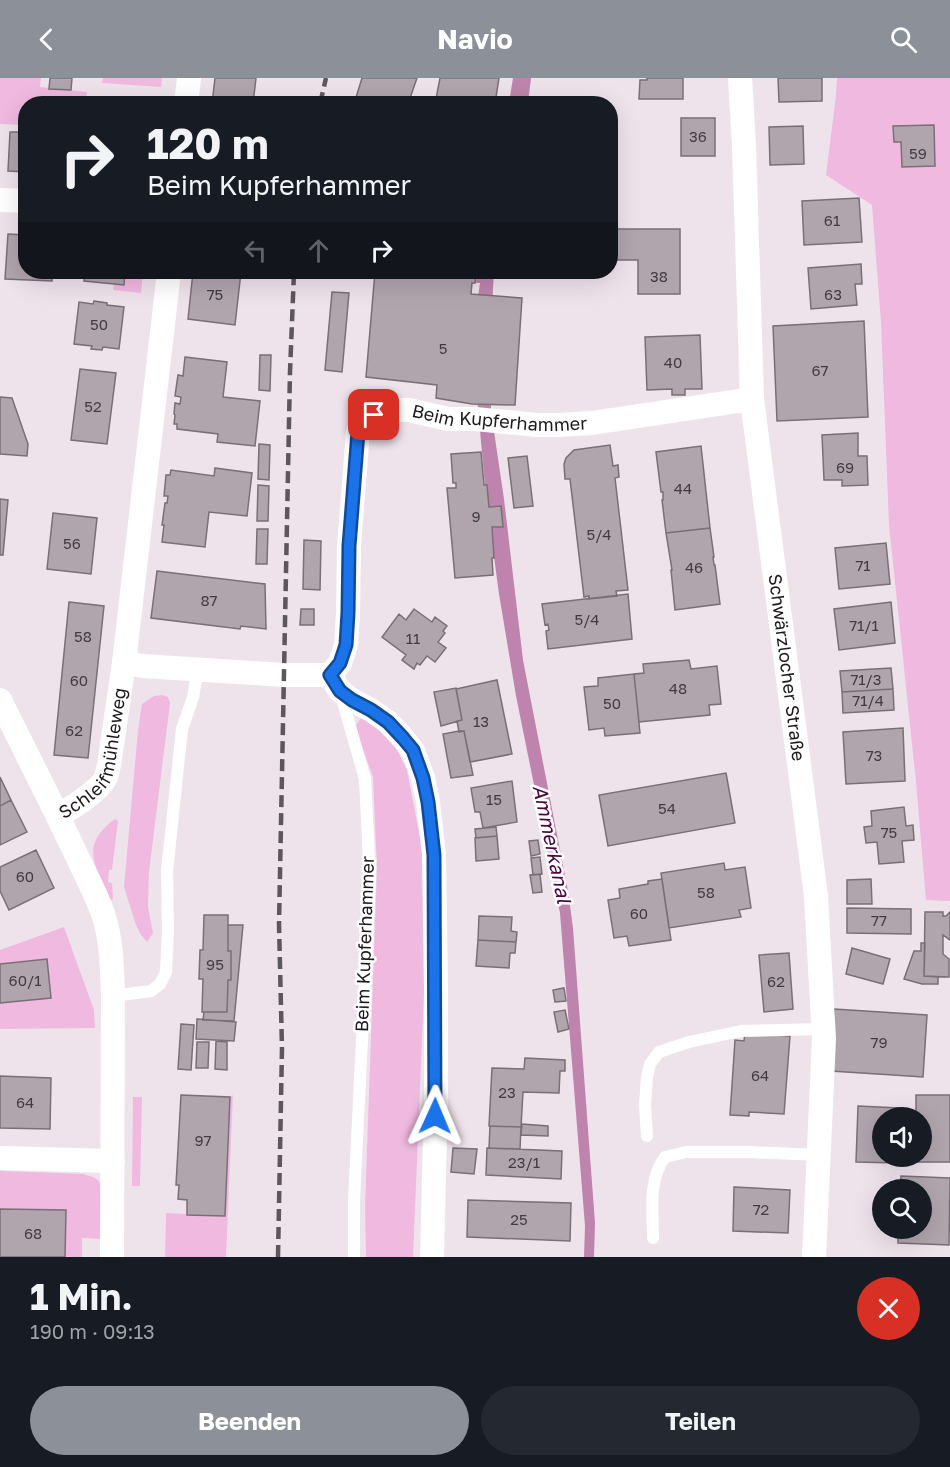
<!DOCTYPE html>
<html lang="de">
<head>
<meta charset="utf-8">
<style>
  :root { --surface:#171b24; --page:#242831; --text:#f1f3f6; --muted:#9ea1a6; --accent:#8c9099 }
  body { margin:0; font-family:"Golos Text",sans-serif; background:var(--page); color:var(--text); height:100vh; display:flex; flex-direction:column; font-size:22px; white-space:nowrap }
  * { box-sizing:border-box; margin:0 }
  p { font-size:20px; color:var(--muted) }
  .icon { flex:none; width:33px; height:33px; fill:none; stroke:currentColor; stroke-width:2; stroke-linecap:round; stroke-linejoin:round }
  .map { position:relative; height:1179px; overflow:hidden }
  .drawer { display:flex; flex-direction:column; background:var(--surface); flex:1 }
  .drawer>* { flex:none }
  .banner { position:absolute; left:18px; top:18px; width:600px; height:183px; border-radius:24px; box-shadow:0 6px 24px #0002; background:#171b24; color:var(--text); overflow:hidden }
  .buttons { position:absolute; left:872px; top:1029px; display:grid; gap:12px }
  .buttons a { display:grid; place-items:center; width:60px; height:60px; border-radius:50%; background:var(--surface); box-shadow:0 6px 24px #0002; font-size:30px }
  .pin { position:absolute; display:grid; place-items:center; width:51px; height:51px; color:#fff; margin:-26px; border-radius:12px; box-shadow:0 3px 9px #0006 }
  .me { position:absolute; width:66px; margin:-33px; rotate:1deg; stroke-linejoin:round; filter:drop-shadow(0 0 4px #0008) }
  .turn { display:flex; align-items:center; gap:21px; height:126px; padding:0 30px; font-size:27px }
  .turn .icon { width:78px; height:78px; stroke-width:2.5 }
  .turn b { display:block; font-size:42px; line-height:51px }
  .lanes { display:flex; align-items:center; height:57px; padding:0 30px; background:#0003; justify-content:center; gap:30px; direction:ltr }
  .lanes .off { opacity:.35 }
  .round { display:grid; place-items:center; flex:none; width:63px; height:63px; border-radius:32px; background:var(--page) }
  .summary { display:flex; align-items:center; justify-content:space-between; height:102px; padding:0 30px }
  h1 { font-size:36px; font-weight:700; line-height:45px }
  .primary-button { display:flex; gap:12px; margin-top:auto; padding:12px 30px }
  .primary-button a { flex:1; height:69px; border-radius:36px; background:var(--accent); color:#fff; font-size:24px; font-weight:700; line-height:69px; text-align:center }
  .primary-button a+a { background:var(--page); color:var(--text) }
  header { display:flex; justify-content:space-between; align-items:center; height:78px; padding:0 30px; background:var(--accent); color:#fff; font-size:27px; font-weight:700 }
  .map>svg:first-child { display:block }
</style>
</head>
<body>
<header><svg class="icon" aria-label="back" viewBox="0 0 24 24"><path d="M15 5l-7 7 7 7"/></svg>Navio<svg class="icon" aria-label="search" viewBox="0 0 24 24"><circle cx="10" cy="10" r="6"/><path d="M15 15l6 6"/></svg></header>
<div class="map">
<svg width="950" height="1179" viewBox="0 0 950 1179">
  <rect width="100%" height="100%" fill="#efe3eb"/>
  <!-- green -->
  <path fill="#f0b9e0" d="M0 0H41L40 9 87 14 86 25 26 26 25 47 0 46Z
    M103 0H162L161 9 102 5Z
    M837 0H950V823L926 822 916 704 889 447 881 244 872 127 826 97 836 17Z
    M125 194H143L141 215 113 212 114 206H124Z
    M162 617 168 619 170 625 149 794 148 829 153 855 147 864 141 857 136 847 124 809 138 652 142 626 154 618Z
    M360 641 375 642 388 654 407 692 423 775 424 914 413 1179H366L365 1129 377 789 373 699 355 649Z
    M115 741 118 743 112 792H109L108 804 112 805 113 821 111 822C96 789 78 768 115 741Z
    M64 849 94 932 95 950 0 951V872Z
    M233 1017 226 1179H165L166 1135 225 1138 230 1019Z
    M133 1019H142L140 1108H132Z
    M0 1093 59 1095 83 1096 93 1099 98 1102 104 1113 102 1161 82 1160V1179H65L66 1132 0 1131Z"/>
  <!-- water -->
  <path fill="#be84ad" d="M513 0H531L528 25H509Z
    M477 194H494L491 246V333L504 421 523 582 568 813 573 850 595 1145 594 1179H584L585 1148 560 835 516 618 499 516 486 419 475 297 474 247 480 205H476Z"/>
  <!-- building -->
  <path fill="#b1a5ad" stroke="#7a6f76" stroke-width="1.5" d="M50 0H72L71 12 49 11Z
    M215 0H256L253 26H212Z
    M362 0H417L408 26H354Z
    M440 0H499L495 26H435Z
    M647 0H683V21H639L640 2H647Z
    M778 0H822V23L779 24Z
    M681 40H715V78H681Z
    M934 47 935 88 902 89 901 64H894L893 48Z
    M803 48 804 86 770 87 769 49Z
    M10 54H26V94L8 93Z
    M859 120 862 164 804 167 802 123Z
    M610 151H680V216H638V182H610Z
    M8 156 26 157V194H52V203L5 201Z
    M861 186 862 206H855L857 227 811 231 808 190Z
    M85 194H125L124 207 84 203Z
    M193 194H241L235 247 188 241Z
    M375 194H476L475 205H472L471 216 522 220 515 327 472 326 436 320 437 307 366 299Z
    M332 214 349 215 342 294 325 292Z
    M94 223 107 225V227L124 229 119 271 103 269 102 272 91 271 92 268 74 266 79 224 93 226Z
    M864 243 868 339 777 343 773 248Z
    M700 257 702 311H685V317H672V311L647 312 645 259Z
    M260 277H271L270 313 259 312Z
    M185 279 227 284 223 319 260 323 255 368 217 364 218 356 177 351V346H174L175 337 174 336 175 325 180 326 181 319 175 318 178 297 183 298Z
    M80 291 116 295 107 366 71 362Z
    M0 319 12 320 28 366 27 378 0 376Z
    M858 355V378H867L868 407 842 408V402H824L822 357Z
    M259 366 270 367 269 402 258 401Z
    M610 367 613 388 618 387 619 399 615 400 628 512 616 513 617 518 589 521V518L584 519 570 401H565L564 386 566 380 574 372Z
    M701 368 710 450 666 455 662 422H663V414H661L656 374Z
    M481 374 484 407H487L489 429 501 428 503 449H492L494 480H492L493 497 455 500 447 410H456V405H453L451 376Z
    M527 378 533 428 514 430 508 380Z
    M215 390 252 395 247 438 209 434 205 469 162 464 164 447H162L165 425H167L168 418H164L166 397H170L171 392 214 398Z
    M258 407 269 408 268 443H257Z
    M0 421 8 422 3 477H0Z
    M53 435 97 440 91 496 47 491Z
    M710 450 714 479H713L714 487H715L720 526 675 532 671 492H672L666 455Z
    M257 451H268L267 486H256Z
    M304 462 321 463 320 512 303 511Z
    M886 465 890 506 839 511 835 470Z
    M157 493 265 506 266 551 241 548 240 551 151 540Z
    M628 516 632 561 548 571 546 553 549 552 548 546 545 547 542 526Z
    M69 524 104 528 88 680 54 677Z
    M891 524 895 565 839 572 834 531Z
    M301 531H314V547H300Z
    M414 531 432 544 435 539 447 548 443 553 445 555 438 564 446 570 435 584 427 578 420 587 417 585 414 591 402 582 406 577 382 559 399 536 406 542Z
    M689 582 691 591 717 588 721 626 709 627 710 637 639 644 634 596 644 595 643 586Z
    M891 590 893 611 842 614 840 593Z
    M634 596 640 655 605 658 604 650 589 652 584 609 598 608V600Z
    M497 602 512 676 470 684 464 653 459 654 457 643 462 642 456 611Z
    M456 610 462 642 441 648 434 614Z
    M893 611 894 632 843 635 842 614Z
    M903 650 905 703 846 706 843 654Z
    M459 653H464L473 697 451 700 443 656Z
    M726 695 735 745 608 768 599 717Z
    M0 699 11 722 0 728Z
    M512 703 517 744 483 750 480 734H475L471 710Z
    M11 722 27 754 0 767V728Z
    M904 729 906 748 913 747 914 762 902 763 904 784 879 786 877 764 866 765 864 749 872 748 871 733Z
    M496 749 497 758 476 760 475 751Z
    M497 758 499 781 476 783 475 760Z
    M538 762 540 776 531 778 529 763Z
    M36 772 54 810 9 832 0 813V789Z
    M540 779 542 796 533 797 531 780Z
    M724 785 725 792 745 789 751 830 739 832 741 839 669 850 661 795Z
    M540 796 542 814 533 815 530 797Z
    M662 801 671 862 629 868 627 858 614 860 608 822 620 820 619 811 648 806V803Z
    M871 801 872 826H847V802Z
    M847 830 911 831V856L847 855Z
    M925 834H943V838H946L950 834V862L943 857V876L949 881V899L924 898Z
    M204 837H228V873H231V902H228L227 934H202L203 901H199L200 872H203Z
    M479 838 512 839 511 853 517 854 516 864 478 862Z
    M228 847H243L234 943 203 942 204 934H227L228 902H231V873H228Z
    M478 862 516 864 515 875H510L509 890 476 888Z
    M921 865H925L924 898 938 899V906H922L904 901 914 873H921Z
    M852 870 890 881 883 906 846 896Z
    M789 875 793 931 764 934 759 877Z
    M47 881 51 920 0 925V886Z
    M564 910 566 923 555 924 553 912Z
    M834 931 927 937 923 999 831 993Z
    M565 932 569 951 558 954 554 934Z
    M197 941 236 944 234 963 196 961Z
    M181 946 194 947 191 992 178 991Z
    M745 955 790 958 784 1036 749 1034V1038L730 1037 735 962 744 963Z
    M216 963 227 964V992L215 991Z
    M197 964H209L208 990H196Z
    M525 980 565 982V993H560L559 1015 523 1014 521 1049 489 1048 492 990 524 991Z
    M0 998 51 1000 50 1051 0 1050Z
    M181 1017 230 1019 225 1138 187 1137V1122L178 1121 179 1107H176Z
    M916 1017H950V1084H916V1078H921V1040H916Z
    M858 1028 899 1030V1040H882V1078H897V1085L856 1084Z
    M522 1046 548 1048V1058L521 1057Z
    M490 1048 521 1049 520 1071 489 1070Z
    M453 1070 477 1071 474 1096 451 1094Z
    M487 1070 562 1073 561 1101 486 1097Z
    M901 1098 950 1100 949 1167 898 1165V1150H921V1112H900Z
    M734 1109 790 1112 788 1155 733 1153Z
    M468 1122 571 1125 570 1163 467 1159Z
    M0 1131 66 1132 65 1179H0Z"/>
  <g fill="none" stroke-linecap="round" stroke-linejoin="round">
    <!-- lane -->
    <path stroke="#fff" stroke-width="12" d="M341 617 365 701 370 801 354 1122V1179
      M113 918 151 913 160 906 166 894 168 852 167 793 182 651 193 619 196 602 192 591
      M647 1058 645 1027 647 999 650 986 659 974 689 964 741 953 823 951
      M653 1160C653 1133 648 1102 665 1079L686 1074H749L819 1077"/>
    <!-- street -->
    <g stroke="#fff" stroke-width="24">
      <path id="s1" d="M740 0 744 67 752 321 816 818 824 961 814 1179"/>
      <path d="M186 26 189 0"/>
      <path d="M0 122 26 123"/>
      <path id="s2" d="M124 585 143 588 284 597H330L340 585 346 567 348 535 349 468 358 354 364 343 374 337 389 332H409L448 341H475L538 347H558L592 345 752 321"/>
      <path d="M330 597 340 613 352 622 371 632 388 644 403 660 413 673 423 700 428 724 434 777 436 909V1018L432 1179"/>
      <path d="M0 622C25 673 51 723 75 774 84 794 96 815 103 836 112 862 112 891 113 918L112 1179"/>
      <path id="s3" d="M58 738C71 730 98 714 105 701 107 697 108 691 109 687L124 585 169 194"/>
      <path d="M0 1080 113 1083"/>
    </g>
    <!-- rail -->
    <path stroke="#5d565b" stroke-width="4.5" stroke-dasharray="12 6" stroke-linecap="butt" d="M320 26 326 0
      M278 1179 282 970 279 846 290 294 294 194"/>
  </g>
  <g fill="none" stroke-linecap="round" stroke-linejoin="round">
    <!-- route casing -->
    <g stroke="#114b97" stroke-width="15">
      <path id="route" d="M374 337 364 344 358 354 349 468 348 535 346 567 340 585 330 597 340 613 352 622 371 632 388 644 403 660 413 672 423 700 428 724 434 777 435 1038"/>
    </g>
    <!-- route -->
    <use href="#route" stroke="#1a73e8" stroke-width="10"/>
  </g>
  <g text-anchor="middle" stroke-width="5" stroke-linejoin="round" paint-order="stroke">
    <!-- number labels -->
    <g font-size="15" fill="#423c40">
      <text x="698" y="64">36</text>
      <text x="918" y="81">59</text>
      <text x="832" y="148">61</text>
      <text x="659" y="204">38</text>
      <text x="215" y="222">75</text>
      <text x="833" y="222">63</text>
      <text x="99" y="252">50</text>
      <text x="443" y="276">5</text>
      <text x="673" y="290">40</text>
      <text x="820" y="298">67</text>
      <text x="93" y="334">52</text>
      <text x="845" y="395">69</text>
      <text x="683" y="416">44</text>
      <text x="476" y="444">9</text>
      <text x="599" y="462">5/4</text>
      <text x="72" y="471">56</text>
      <text x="863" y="493">71</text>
      <text x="694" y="495">46</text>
      <text x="209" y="528">87</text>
      <text x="587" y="547">5/4</text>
      <text x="864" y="553">71/1</text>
      <text x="83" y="564">58</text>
      <text x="413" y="566">11</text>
      <text x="866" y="607">71/3</text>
      <text x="79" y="608">60</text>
      <text x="678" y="616">48</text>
      <text x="868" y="628">71/4</text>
      <text x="612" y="631">50</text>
      <text x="481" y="649">13</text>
      <text x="74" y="658">62</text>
      <text x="874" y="683">73</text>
      <text x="494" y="727">15</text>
      <text x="667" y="736">54</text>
      <text x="889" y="760">75</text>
      <text x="25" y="804">60</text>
      <text x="706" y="820">58</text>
      <text x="639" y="841">60</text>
      <text x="879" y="848">77</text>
      <text x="215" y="892">95</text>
      <text x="25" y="908">60/1</text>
      <text x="776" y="909">62</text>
      <text x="879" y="970">79</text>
      <text x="760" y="1003">64</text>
      <text x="507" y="1020">23</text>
      <text x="25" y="1030">64</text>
      <text x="203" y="1068">97</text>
      <text x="524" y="1090">23/1</text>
      <text x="761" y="1137">72</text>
      <text x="519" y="1147">25</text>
      <text x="33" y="1161">68</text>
    </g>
    <!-- street labels -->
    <g font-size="18" fill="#1d191c" stroke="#fff">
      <text dy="6" stroke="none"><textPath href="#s2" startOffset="606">Beim Kupferhammer</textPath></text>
      <text dy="6" stroke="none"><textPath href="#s1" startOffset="592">Schwärzlocher Straße</textPath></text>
      <text dy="6" stroke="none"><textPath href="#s3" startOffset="78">Schleifmühleweg</textPath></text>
      <text transform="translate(365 866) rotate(-88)" y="6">Beim Kupferhammer</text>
    </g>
    <!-- water labels -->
    <g font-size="20" font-style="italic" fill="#4b043e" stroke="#fff">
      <text transform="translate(552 766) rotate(78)" y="7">Ammerkanal</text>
    </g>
  </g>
</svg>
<div class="buttons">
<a><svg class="icon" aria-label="sound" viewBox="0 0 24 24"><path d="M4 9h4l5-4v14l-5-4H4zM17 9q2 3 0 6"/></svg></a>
<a><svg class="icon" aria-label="search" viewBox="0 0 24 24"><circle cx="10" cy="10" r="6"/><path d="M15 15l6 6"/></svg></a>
</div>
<div class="pin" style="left:374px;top:337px;background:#d93025"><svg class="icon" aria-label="arrive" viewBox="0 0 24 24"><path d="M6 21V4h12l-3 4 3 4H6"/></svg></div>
<svg class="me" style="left:435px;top:1038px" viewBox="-20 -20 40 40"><path d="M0-17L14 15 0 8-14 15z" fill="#1a73e8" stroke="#fff" stroke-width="4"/></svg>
<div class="banner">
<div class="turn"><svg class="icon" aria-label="right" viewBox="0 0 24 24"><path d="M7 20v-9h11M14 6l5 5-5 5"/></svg><div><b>120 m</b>Beim Kupferhammer</div></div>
<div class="lanes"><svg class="icon off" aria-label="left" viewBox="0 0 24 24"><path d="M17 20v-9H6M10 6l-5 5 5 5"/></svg><svg class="icon off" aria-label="ahead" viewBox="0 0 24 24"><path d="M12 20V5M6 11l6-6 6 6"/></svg><svg class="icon" aria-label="right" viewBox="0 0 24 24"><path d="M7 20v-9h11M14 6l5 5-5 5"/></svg></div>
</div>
</div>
<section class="drawer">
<div class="summary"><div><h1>1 Min.</h1><p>190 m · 09:13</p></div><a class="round" style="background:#d93025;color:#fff"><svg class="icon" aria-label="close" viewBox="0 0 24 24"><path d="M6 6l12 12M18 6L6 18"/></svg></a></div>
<div class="primary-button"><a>Beenden</a><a>Teilen</a></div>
</section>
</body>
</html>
